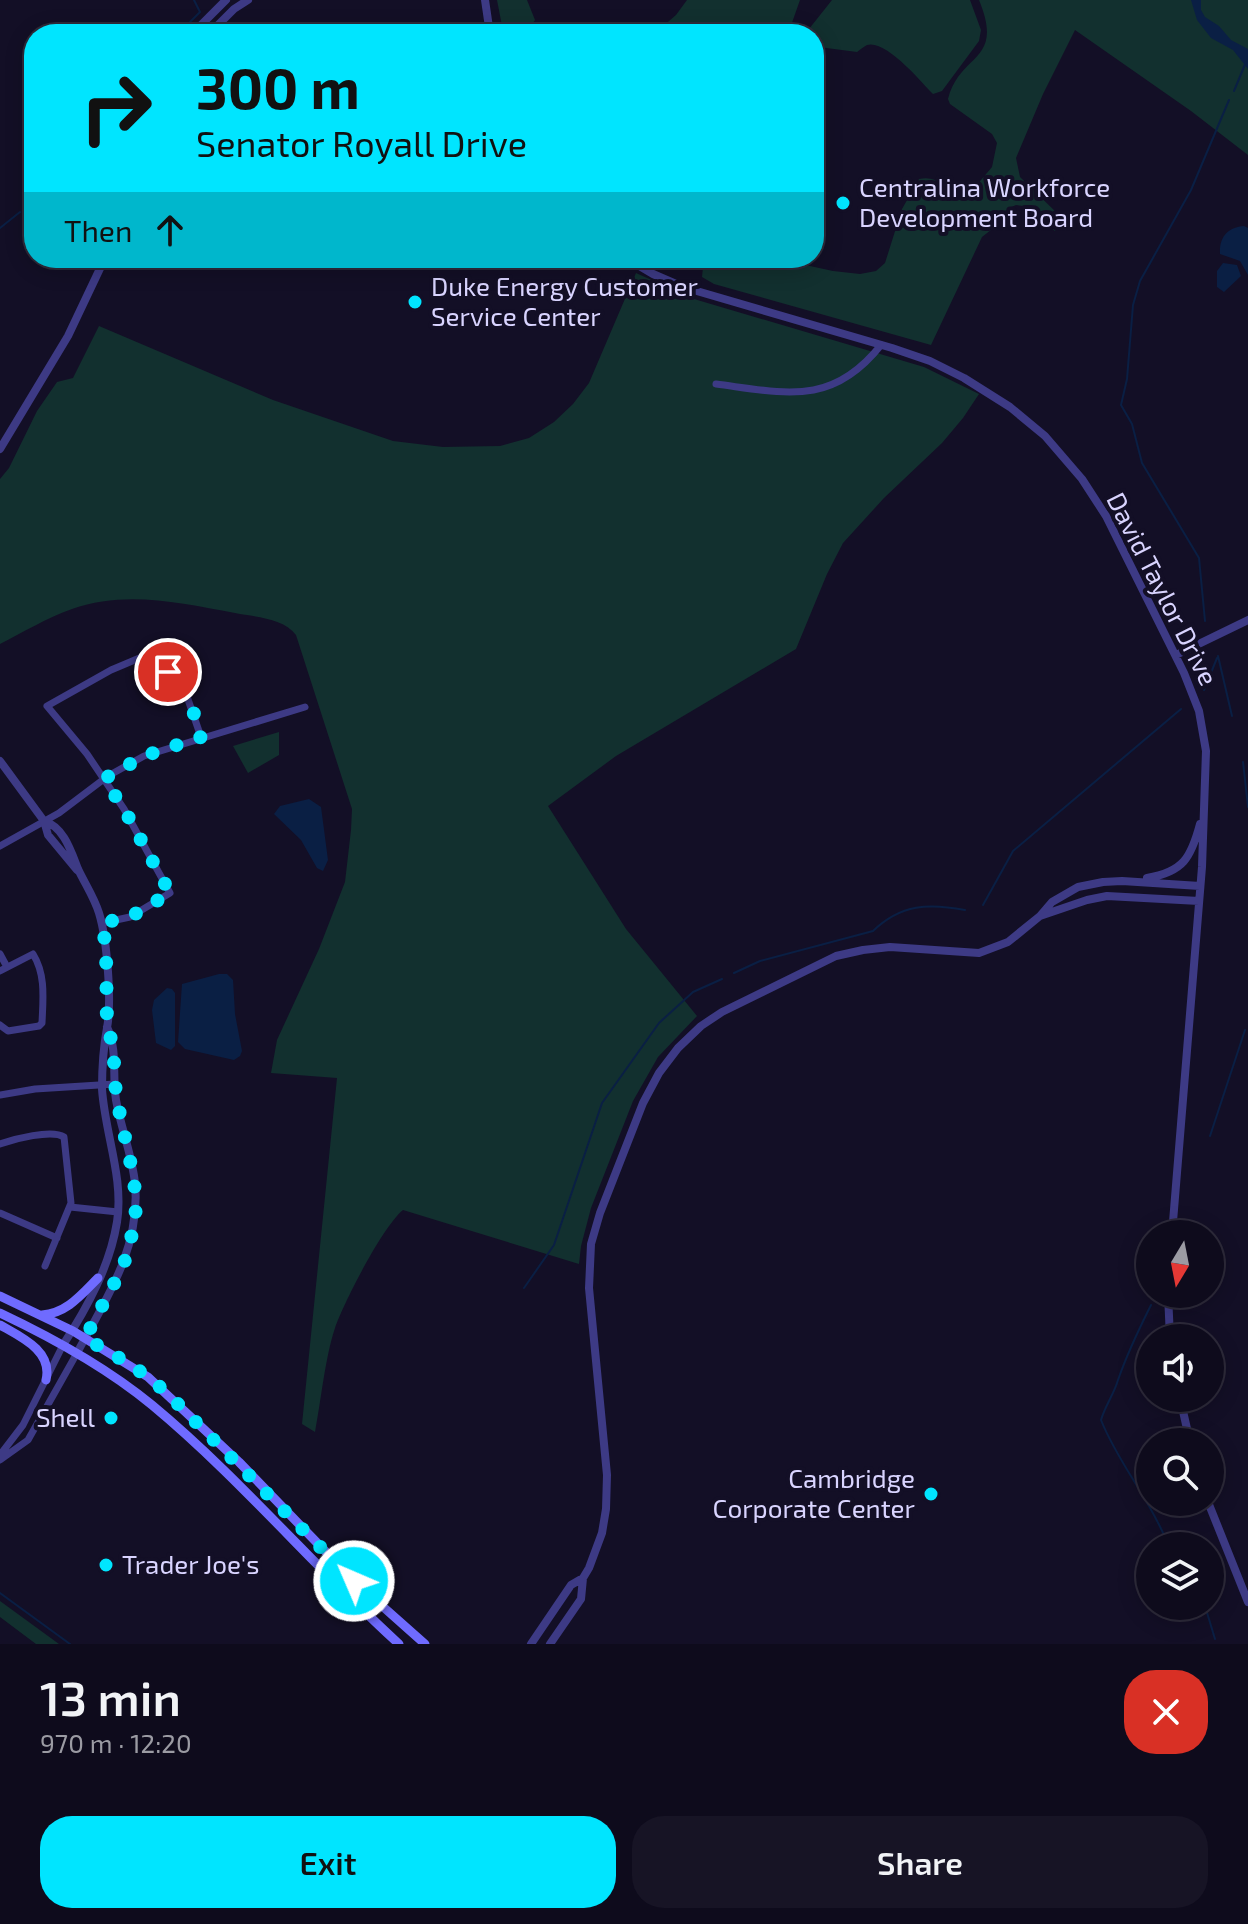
<!DOCTYPE html>
<html lang="en">
<head>
<meta charset="utf-8">
<style>
  :root { --surface:#0e0b1c; --page:#171425; --text:#f1f3f6; --muted:#9b9ba3; --line:#2e2b3b; --accent:#00e5ff }
  body { margin:0; font-family:"Exo 2",sans-serif; background:var(--page); color:var(--text); height:100vh; display:flex; flex-direction:column; font-size:30px; white-space:nowrap }
  * { box-sizing:border-box; margin:0 }
  p { font-size:26px; color:var(--muted) }
  .icon { flex:none; width:44px; height:44px; fill:none; stroke:currentColor; stroke-width:2; stroke-linecap:round; stroke-linejoin:round }
  .map { position:relative; height:1644px; overflow:hidden }
  .panel { display:flex; flex-direction:column; background:var(--surface); flex:1 }
  .panel>* { flex:none }
  .top-card { position:absolute; left:24px; top:24px; width:800px; height:244px; border-radius:32px; box-shadow:0 4px 20px #0003,0 0 0 2px var(--line); background:#00e5ff; color:#111; overflow:hidden }
  .needle { width:52px; rotate:190deg }
  .tools { position:absolute; left:1136px; top:1220px; display:grid; gap:16px }
  .tools a { display:grid; place-items:center; width:88px; height:88px; border-radius:50%; background:var(--surface); box-shadow:0 4px 20px #0003,0 0 0 2px var(--line); font-size:40px }
  .pin { position:absolute; display:grid; place-items:center; width:68px; height:68px; color:#fff; margin:-34px; border:4px solid #fff; border-radius:50%; box-shadow:0 2px 8px #0007 }
  .me { position:absolute; width:88px; margin:-44px; rotate:315deg; stroke-linejoin:round; filter:drop-shadow(0 0 6px #0008) }
  .turn { display:flex; align-items:center; gap:28px; height:168px; padding:0 40px; font-size:36px }
  .turn .icon { width:104px; height:104px; stroke-width:2.5 }
  .turn b { display:block; font-size:56px; line-height:68px }
  .then { display:flex; align-items:center; height:76px; padding:0 40px; background:#0003; gap:16px; font-size:30px }
  .round { display:grid; place-items:center; flex:none; width:84px; height:84px; border-radius:32px; background:var(--page) }
  .headline { display:flex; align-items:center; justify-content:space-between; height:136px; padding:0 40px }
  h1 { font-size:48px; font-weight:600; line-height:60px }
  .primary-button { display:flex; gap:16px; margin-top:auto; padding:16px 40px }
  .primary-button a { flex:1; height:92px; border-radius:32px; background:var(--accent); color:#111; font-size:32px; font-weight:600; line-height:92px; text-align:center }
  .primary-button a+a { background:var(--page); color:var(--text) }
  .map>svg:first-child { display:block }
</style>
</head>
<body>
<div class="map">
<svg width="1248" height="1644" viewBox="0 0 1248 1644">
  <rect width="100%" height="100%" fill="#130f26"/>
  <!-- green -->
  <path fill="#12302f" d="M497 0H527L535 20 529 29 509 33 503 31Z
    M687 0H800L788 34H654L676 15Z
    M832 0H970L981 30 979 41 942 91 933 94C922 83 886 39 867 45 863 47 860 50 857 52L819 47 814 49V34H805Z
    M979 0H1248V155L1191 111 1075 30 1043 94 1016 158 1020 177 1059 215V224L1055 231 1023 206 1016 205 1009 208 1001 222 982 237 931 345 714 284 702 277 704 258H773L833 271 860 274 876 271 885 263 902 209 919 179C936 175 943 186 956 194L970 193 992 167 997 143 992 134 950 104 948 99C960 52 1005 63 979 0Z
    M636 273 694 299 924 367 979 394 963 418 942 443 884 498 843 543 827 574 796 649 616 756 548 806 626 929 697 1016 658 1057 633 1101 591 1208 581 1246 579 1264 403 1210C383 1226 344 1302 335 1328 325 1358 321 1401 315 1432L302 1424 337 1078 271 1073 277 1040 319 949 345 882 351 830 352 809 296 635C284 618 255 617 235 613 180 603 126 590 72 609 47 618 23 632 0 644V479L9 468 37 411 57 382 73 378 99 326 273 400 393 441 443 447 500 446 529 438 554 422 573 404 589 383Z
    M279 732V755L248 773 233 746Z
    M0 1601 59 1644H36L0 1617Z"/>
  <!-- water -->
  <path fill="#0a1f44" d="M1191 0H1201V10L1205 17 1219 26 1231 40 1248 49V69L1233 50 1211 38 1197 20Z
    M1244 226 1248 228V275L1240 261 1220 254C1219 237 1228 227 1244 226Z
    M1223 263 1237 265 1241 276 1224 292 1217 287V271Z
    M309 799 321 807 328 860 323 871 317 868 301 840 274 814 280 806Z
    M219 974H227L233 980 235 1014 242 1051 240 1056 234 1060 185 1049 178 1042 182 984Z
    M167 988 172 989 175 993V1046L171 1050 156 1043 152 1010 154 1000Z"/>
  <g fill="none" stroke-linecap="round" stroke-linejoin="round">
    <!-- stream -->
    <path stroke="#0a1f44" stroke-width="2" d="M178 34 200 12 194 0
      M1234 91 1246 62
      M0 228 20 212
      M1205 621 1199 558 1142 463 1132 424 1121 405 1127 379 1133 305 1140 281 1191 190 1229 100
      M1218 656 1232 716
      M1204 690 1217 658
      M1243 762 1248 807
      M983 905 1013 851 1181 709
      M734 973 760 961 873 931C901 904 929 903 965 910
      M1210 1136 1245 1030
      M524 1288 554 1245 602 1103 659 1023 693 992 722 979
      M1151 1305C1139 1329 1127 1354 1118 1380 1114 1394 1105 1406 1101 1420 1118 1463 1150 1499 1167 1542L1172 1546
      M0 1593 70 1644
      M1205 1606 1215 1639"/>
    <!-- minor -->
    <path stroke="#3d3a85" stroke-width="7" d="M716 384C785 393 832 407 881 345
      M0 846 59 813 108 776 144 756 305 707
      M102 923 130 917 170 893 124 809 87 754 47 706 111 670 149 654 183 685 201 737
      M0 954 7 967
      M0 971 33 954C46 975 43 999 42 1023L39 1026 8 1031 0 1025
      M0 1095 35 1089 115 1084
      M0 1144C14 1139 52 1129 64 1137L71 1203 45 1266
      M70 1207 118 1212
      M0 1213 57 1238
      M0 1455 23 1425 63 1345
      M0 1460 28 1440 77 1353"/>
    <!-- tertiary -->
    <path stroke="#3d3a85" stroke-width="8" d="M485 0 490 34
      M192 34 226 0
      M209 34 234 9 248 0
      M626 258 653 274 683 287 892 348 930 361 964 378 1010 407 1045 436 1082 479 1106 516 1184 673 1199 711 1206 751 1202 867 1172 1234
      M0 449 68 336 105 258
      M1176 655 1248 620
      M0 761 44 821 48 835 77 870
      M44 821C64 827 71 851 78 869 85 884 94 897 99 913 107 939 112 1001 107 1028 103 1049 102 1068 102 1089 105 1134 124 1178 117 1222 110 1266 87 1308 63 1345
      M1147 878C1183 872 1191 858 1200 824
      M1040 916 1087 900 1107 896 1199 901
      M1168 1294 1170 1338
      M77 1353C106 1299 141 1248 135 1183 132 1155 121 1128 116 1100 112 1076 118 1050 107 1027
      M1180 1398 1190 1442
      M1208 1502 1248 1602
      M531 1644 571 1585 583 1578 589 1568 602 1533 606 1509 607 1475 589 1288 591 1244 600 1213 643 1103 659 1073 678 1048 701 1026 722 1012 836 956 863 950 890 947 979 953 1008 942 1040 916 1052 902 1078 887 1103 882 1122 881 1200 886
      M550 1644 581 1599 583 1578"/>
    <!-- secondary -->
    <path stroke="#6f6bff" stroke-width="9" d="M0 1296 73 1331 148 1377 239 1462 354 1581 425 1644
      M0 1313C53 1338 106 1367 152 1405 240 1478 314 1567 399 1644
      M42 1315C67 1313 81 1295 98 1278
      M0 1325C21 1337 53 1351 46 1380"/>
  </g>
  <g fill="none" stroke-linecap="round" stroke-linejoin="round">
    <!-- route -->
    <path stroke="#00e5ff" stroke-width="14" stroke-dasharray="0 25.2" d="M168 672 187 691 201 737 144 756 104 779 124 809 170 893 130 917 102 923 106 948 107 1027 113 1045 116 1096 134 1179 136 1209 131 1239 123 1267 85 1338 133 1366 165 1391 354 1581"/>
  </g>
  <!-- markers -->
  <g fill="#00e5ff" stroke="#130f26" stroke-width="3">
    <circle cx="843" cy="203" r="8"/>
    <circle cx="415" cy="302" r="8"/>
    <circle cx="111" cy="1418" r="8"/>
    <circle cx="931" cy="1494" r="8"/>
    <circle cx="106" cy="1565" r="8"/>
  </g>
  <g text-anchor="middle" stroke-width="8" stroke-linejoin="round" paint-order="stroke">
    <!-- poi labels -->
    <g font-size="26" fill="#d9d4ff" stroke="#130f26" text-anchor="start">
      <text x="859" y="197">Centralina Workforce<tspan x="859" dy="30">Development Board</tspan></text>
      <text x="431" y="296">Duke Energy Customer<tspan x="431" dy="30">Service Center</tspan></text>
      <text x="95" y="1427" text-anchor="end">Shell</text>
      <text x="915" y="1488" text-anchor="end">Cambridge<tspan x="915" dy="30">Corporate Center</tspan></text>
      <text x="122" y="1574">Trader Joe's</text>
    </g>
    <!-- street labels -->
    <g font-size="26" fill="#d9d4ff" stroke="#130f26">
      <text transform="translate(1162 589) rotate(63)" y="9">David Taylor Drive</text>
    </g>
  </g>
</svg>
<div class="tools">
<a><svg class="needle" viewBox="-14 -14 28 28"><path d="M0-13l5 13h-10z" fill="#e53935"/><path d="M0 13l5-13h-10z" fill="#9b9ba3"/></svg></a>
<a><svg class="icon" aria-label="sound" viewBox="0 0 24 24"><path d="M4 9h4l5-4v14l-5-4H4zM17 9q2 3 0 6"/></svg></a>
<a><svg class="icon" aria-label="search" viewBox="0 0 24 24"><circle cx="10" cy="10" r="6"/><path d="M15 15l6 6"/></svg></a>
<a><svg class="icon" aria-label="layers" viewBox="0 0 24 24"><path d="M12 4l9 5-9 5-9-5zM3 14l9 5 9-5"/></svg></a>
</div>
<div class="pin" style="left:168px;top:672px;background:#d93025"><svg class="icon" aria-label="arrive" viewBox="0 0 24 24"><path d="M6 21V4h12l-3 4 3 4H6"/></svg></div>
<svg class="me" style="left:354px;top:1581px" viewBox="-20 -20 40 40"><circle r="17" fill="#00e5ff" stroke="#fff" stroke-width="3"/><path d="M0-11L8 9 0 5-8 9z" fill="#fff"/></svg>
<div class="top-card">
<div class="turn"><svg class="icon" aria-label="right" viewBox="0 0 24 24"><path d="M7 20v-9h11M14 6l5 5-5 5"/></svg><div><b>300 m</b>Senator Royall Drive</div></div>
<div class="then">Then<svg class="icon" aria-label="ahead" viewBox="0 0 24 24"><path d="M12 20V5M6 11l6-6 6 6"/></svg></div>
</div>
</div>
<section class="panel">
<div class="headline"><div><h1>13 min</h1><p>970 m · 12:20</p></div><a class="round" style="background:#d93025;color:#fff"><svg class="icon" aria-label="close" viewBox="0 0 24 24"><path d="M6 6l12 12M18 6L6 18"/></svg></a></div>
<div class="primary-button"><a>Exit</a><a>Share</a></div>
</section>
</body>
</html>
